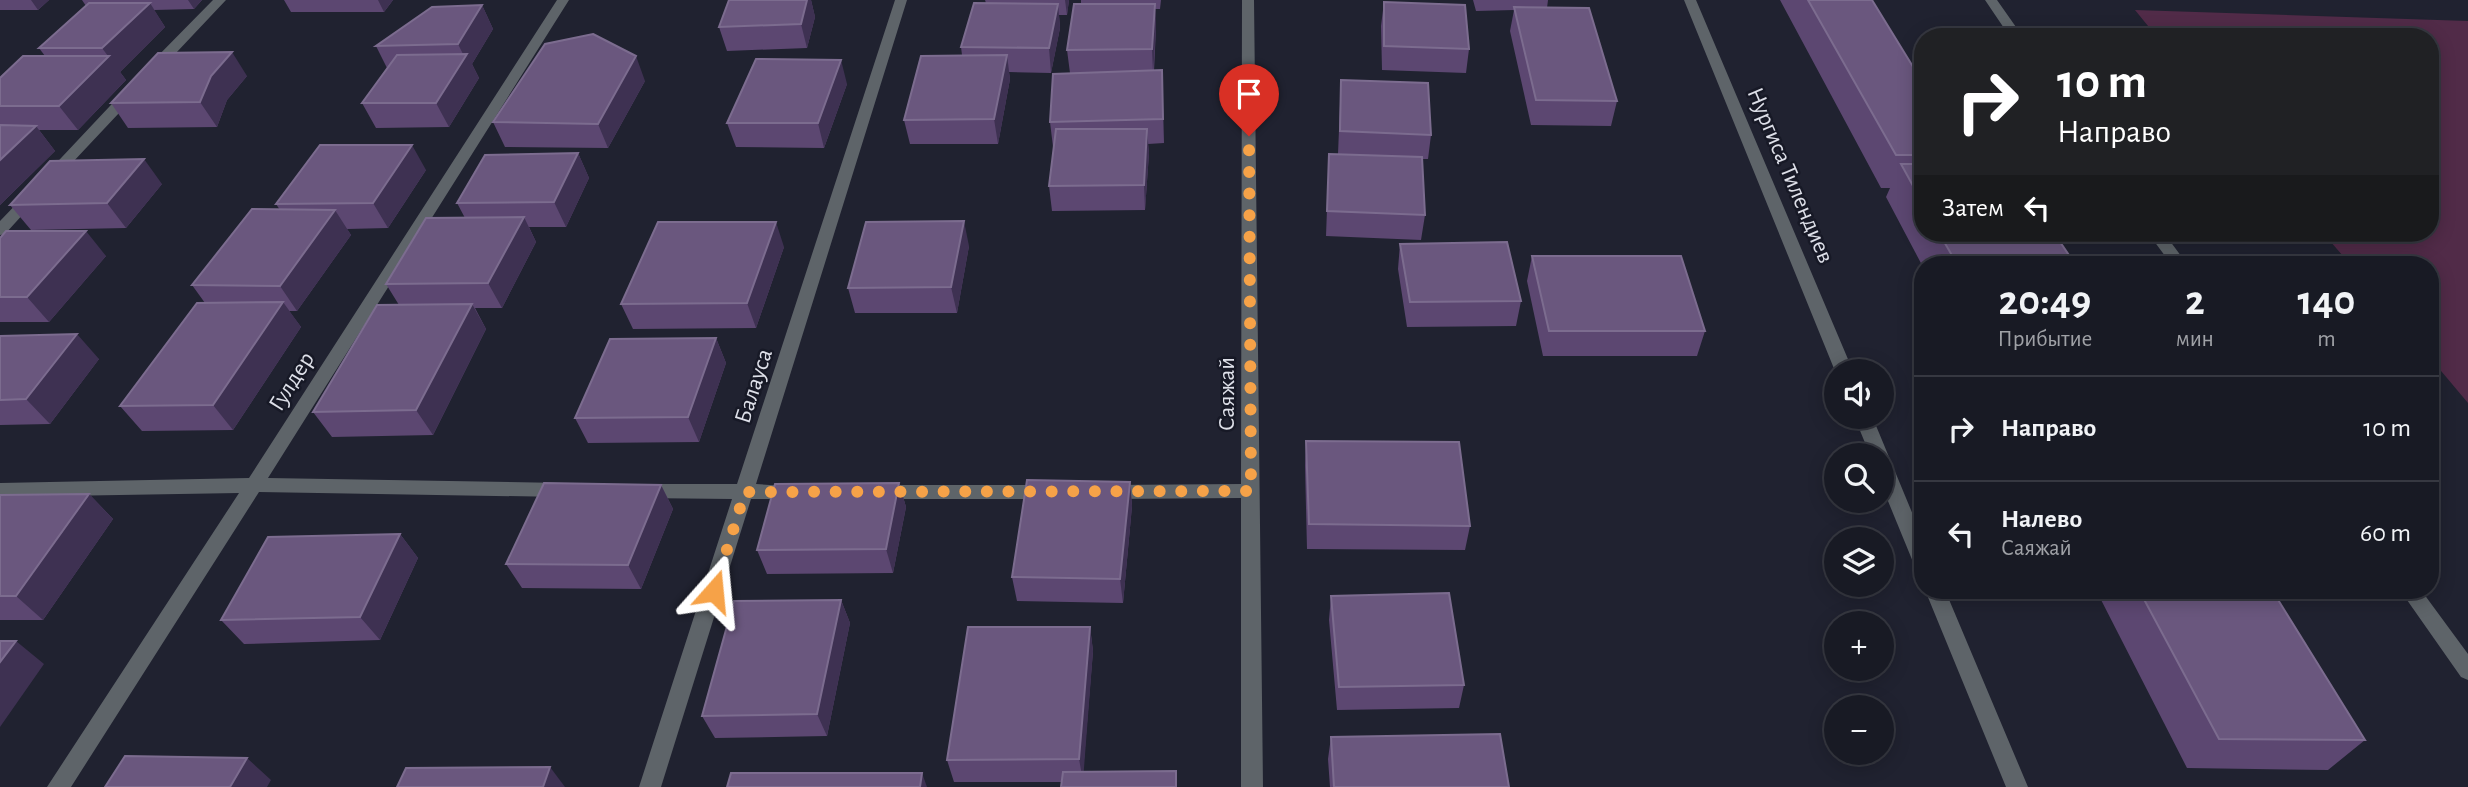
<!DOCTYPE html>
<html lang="ru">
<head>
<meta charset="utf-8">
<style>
  :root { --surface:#181a24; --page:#252731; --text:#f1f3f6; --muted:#9fa1a6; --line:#363841 }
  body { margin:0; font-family:"Alegreya Sans",sans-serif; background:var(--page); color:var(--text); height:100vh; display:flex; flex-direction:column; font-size:26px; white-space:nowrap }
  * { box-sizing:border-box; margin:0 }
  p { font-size:23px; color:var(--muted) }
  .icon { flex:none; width:38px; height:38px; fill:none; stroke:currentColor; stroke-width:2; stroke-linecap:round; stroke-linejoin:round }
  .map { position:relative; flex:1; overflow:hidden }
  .side { position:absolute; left:1914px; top:256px; width:525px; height:343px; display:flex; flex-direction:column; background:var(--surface); border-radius:28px; box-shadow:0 4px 18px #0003,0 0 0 2px var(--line) }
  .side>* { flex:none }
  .top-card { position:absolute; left:1914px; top:28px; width:525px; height:214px; border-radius:28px; box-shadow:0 4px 18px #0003,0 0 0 2px var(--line); background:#202124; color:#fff; overflow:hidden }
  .buttons { position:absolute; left:1824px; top:359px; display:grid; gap:14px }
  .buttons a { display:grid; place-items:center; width:70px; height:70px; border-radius:50%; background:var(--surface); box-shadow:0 4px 18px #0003,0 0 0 2px var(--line); font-size:35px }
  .pin { position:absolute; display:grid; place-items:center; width:60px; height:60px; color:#fff; margin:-72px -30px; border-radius:50% 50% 50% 0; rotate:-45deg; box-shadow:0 0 7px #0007 }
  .pin .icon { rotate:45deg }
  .me { position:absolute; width:77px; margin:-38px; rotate:18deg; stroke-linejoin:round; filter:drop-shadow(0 0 5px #0008) }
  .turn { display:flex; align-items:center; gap:24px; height:147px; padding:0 28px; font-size:32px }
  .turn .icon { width:91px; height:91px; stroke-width:2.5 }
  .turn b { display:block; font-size:49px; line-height:60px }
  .then { display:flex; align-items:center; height:66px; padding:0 28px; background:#0003; gap:14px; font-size:26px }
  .eta { display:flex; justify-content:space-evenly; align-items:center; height:119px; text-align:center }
  .eta b { font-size:42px; font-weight:600; line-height:49px }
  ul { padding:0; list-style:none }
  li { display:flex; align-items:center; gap:21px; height:105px; padding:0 28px; border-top:2px solid var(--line) }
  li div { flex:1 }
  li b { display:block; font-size:26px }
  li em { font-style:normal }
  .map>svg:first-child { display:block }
</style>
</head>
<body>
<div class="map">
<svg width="2468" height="787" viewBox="0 0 2468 787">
  <rect width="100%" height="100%" fill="#202230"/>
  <!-- green -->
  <path fill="#512b48" d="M2135 10 2468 21V403L2431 359V264H2350L2323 233H2431V37H2157Z"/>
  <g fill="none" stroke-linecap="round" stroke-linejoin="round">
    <!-- service -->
    <path fill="#5e6469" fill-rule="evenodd" d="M1684 0H1696L1853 371H1835Z
      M1854 416H1872L1923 539V570L1916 568 1913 562 1881 484V455H1870Z
      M1925 590H1945L2028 787H2006Z"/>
    <!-- minor -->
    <path fill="#5e6469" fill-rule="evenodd" d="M213 0H226L159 71H149V65Z
      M557 0H569L268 478 563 483 570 485 572 490 570 495 563 497 259 492 71 787H47L239 493 0 497V483L249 478Z
      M895 0H907L756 484 801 487 803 492 801 497 794 499H751L661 787H639L732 499 640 498 633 496 631 491 633 486 640 484H737Z
      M1242 0H1254L1263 787H1241V498L1109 499 1102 497 1100 492 1102 487 1109 485 1241 484Z
      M130 89 137 93 135 96 56 180H46L44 177 46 174 125 90Z
      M31 192 36 194 39 197 36 200 5 234 0 235V221L26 194Z
      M878 485H1046L1053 487 1055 492 1053 497 1046 499H878L871 497 869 492 871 487Z"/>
    <!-- tertiary -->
    <path fill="#5e6469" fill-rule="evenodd" d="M1985 0H1997L2023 37H2010Z
      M2148 233H2164L2187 264H2171Z
      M2400 590H2421L2468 654V680L2461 677Z"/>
  </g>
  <!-- wall -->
  <path fill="#5c4771" d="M0 0H49L38 10H0Z
    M82 0H202L194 9 154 10 165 27 120 72 126 80 78 130H39L55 151 0 205V78L45 56 39 48 86 6Z
    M284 0H393L384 12H291Z
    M729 0H811L815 17 807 48 727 51 719 27Z
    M985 0H1069L1067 15H1059L1060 28 1051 73 1009 72 1010 79 998 144H910L904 120 962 55 961 47 986 3Z
    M1081 0H1161L1160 9H1155L1156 28 1154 71 1162 70 1164 143 1148 144 1149 153 1145 210 1052 211 1049 186 1054 147H1053L1050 122 1070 73 1067 50 1081 4Z
    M1473 0H1548L1547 8 1617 101 1611 126 1531 125 1510 31 1514 10 1476 11Z
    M1780 0H1872L1923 83V233H2054L2075 264H1923V267L1886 197 1890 188H1881Z
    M1384 2 1469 49 1466 73 1382 70 1381 26Z
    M482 5 493 29 472 64 479 78 449 127 376 128 362 103 387 68 376 46Z
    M247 76 227 100 217 127 128 128 111 103Z
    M1341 80 1431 135 1428 159H1422L1425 215 1421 240 1326 236 1329 154H1338Z
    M645 81 608 148 505 147 493 122Z
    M847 84 824 148 736 147 727 123Z
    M578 153 589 178 566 227H529L536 242 502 308H475L486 329 433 435 332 437 313 412 399 305 386 284 465 218 457 203Z
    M426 170 388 228 347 229 351 235 297 311H289L301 327 233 430 142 431 120 406 205 303 192 285 280 210 276 204Z
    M162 184 126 228 31 230 10 205Z
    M0 238 106 256 49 322H0Z
    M1400 244 1521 301 1516 326 1407 327 1398 269Z
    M969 246 957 313H855L848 288Z
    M784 247 756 328 633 329 621 304Z
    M1532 256 1705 331 1697 356H1543L1527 281Z
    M0 336 99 359 50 424 0 425Z
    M716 338 726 363 699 442 588 443 575 418Z
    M1306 441 1470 526 1465 550 1307 549 1305 466Z
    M1130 482 1132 506 1123 603 1017 601 1012 577Z
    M899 483 906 507 893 573 767 574 757 550Z
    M661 485 673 509 641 589 522 588 506 564Z
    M89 494 113 519 43 620H0V495Z
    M400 534 418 558 380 640 244 644 221 620Z
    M2096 590H2272L2365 740 2328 770 2187 768Z
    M1331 596 1464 685 1459 708 1337 710 1329 620Z
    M841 600 850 623 827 736 715 738 702 716Z
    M1090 627 1093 651 1083 772 1062 782H954L947 760Z
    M1331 737 1509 787H1330L1328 759Z"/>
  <!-- shaded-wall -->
  <path fill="#3e3152" d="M31 0H49L38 10Z
    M188 0H202L194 9Z
    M378 0H393L384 12Z
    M807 0H811L815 17 807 48 801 24Z
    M1065 0H1069L1067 15Z
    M150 3 165 27 120 72 126 80 78 130 59 106 108 56 102 48Z
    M1058 4 1060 28 1051 73 1049 48Z
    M1155 4 1156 28 1153 73 1152 49Z
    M482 5 493 29 472 64 479 78 449 127 436 103 465 58 458 44Z
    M232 52 247 76 227 100 217 127 200 102 211 76Z
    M1007 55 1010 79 998 144 994 119Z
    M636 56 645 81 608 148 598 124Z
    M841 60 847 84 824 148 818 123Z
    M36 126 55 151 0 205V160Z
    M1147 129 1149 153 1145 210 1144 185Z
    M412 145 426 170 388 228 373 203Z
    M578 153 589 178 566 227 554 202Z
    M144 159 162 184 126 228 107 203Z
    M335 210 351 235 297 311 280 286Z
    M524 217 536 242 502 308 488 283Z
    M964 221 969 246 957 313 951 287Z
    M776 222 784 247 756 328 747 303Z
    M86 231 106 256 49 322 27 297Z
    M283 302 301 327 233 430 213 405Z
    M472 304 486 329 433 435 416 410Z
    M77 334 99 359 50 424 26 399Z
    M716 338 726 363 699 442 688 417Z
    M1130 482 1132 506 1123 603 1120 579Z
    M899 483 906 507 893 573 886 549Z
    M661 485 673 509 641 589 628 565Z
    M89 494 113 519 43 620 16 596Z
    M400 534 418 558 380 640 360 617Z
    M841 600 850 623 827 736 817 714Z
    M1090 627 1093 651 1083 781 1079 759Z
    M16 641 44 664 0 727V662Z
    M247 758 271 780 267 787H230Z
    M550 767 565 787H543Z
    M922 773 927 787H920Z"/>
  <!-- building -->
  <path fill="#6a577e" stroke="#7c6c8f" stroke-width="2" d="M729 0H807L801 24 719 27Z
    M1808 0H1872L1923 83V155H1896Z
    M1384 2 1465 5 1469 49 1384 46Z
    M89 3H150L102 48H39Z
    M974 3 1058 4 1049 48 961 47Z
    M1074 4H1155L1152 49 1067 50Z
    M482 5 458 44 376 46 432 7Z
    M1514 7 1589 8 1617 101 1536 100Z
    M593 34 636 56 598 124 493 122 545 44Z
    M232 52 211 76 200 102 111 103 158 53Z
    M467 54 436 103H362L397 55Z
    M1007 55 994 119 904 120 921 56Z
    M23 56H109L59 106H0V78Z
    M756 59 841 60 818 123H727Z
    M1162 70 1163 119 1050 122 1053 74Z
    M1341 80 1428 83 1431 135 1340 131Z
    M0 125 36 126 0 160Z
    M1056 129H1147L1144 185 1049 186Z
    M320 145H412L373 203 276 204Z
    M578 153 554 202 457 203 485 155Z
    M1329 154 1422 157 1425 215 1327 211Z
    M144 159 107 203 10 205 50 161Z
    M1901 164H1923V204Z
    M252 209 335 210 280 286 192 285Z
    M524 217 488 283 386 284 426 218Z
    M964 221 951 287 848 288 866 222Z
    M658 222H776L747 303 621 304Z
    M6 231H86L27 297H0V238Z
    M1939 233H2054L2075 264H1957Z
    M1507 242 1521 301 1410 302 1400 244Z
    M1532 256H1681L1705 331H1549Z
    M283 302 213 405 120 406 197 303Z
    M472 304 416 410 313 412 377 305Z
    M77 334 26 399 0 400V336Z
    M716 338 688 417 575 418 610 339Z
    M1306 441 1459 442 1470 526 1309 524Z
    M1027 480 1130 482 1120 579 1012 577Z
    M544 483 661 485 628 565 506 564Z
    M899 483 886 549 757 550 775 484Z
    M89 494 16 596H0V495Z
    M400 534 360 617 221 620 268 537Z
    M2139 590H2272L2365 740 2219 739Z
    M1449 593 1464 685 1339 687 1331 596Z
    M841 600 817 714 702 716 734 601Z
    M968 627H1090L1079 759 947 760Z
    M0 641H16L0 662Z
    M1500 734 1509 787H1334L1331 737Z
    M125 756 247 758 230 787H105Z
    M550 767 543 787H397L406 768Z
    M1176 771V787H1061L1063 772Z
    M731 773H922L920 787H727Z"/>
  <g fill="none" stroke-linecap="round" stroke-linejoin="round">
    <!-- route -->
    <path stroke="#f6a248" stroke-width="12" stroke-dasharray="0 21.6" d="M714 591 745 492 1251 491 1249 136"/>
  </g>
  <g text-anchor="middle" stroke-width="5" stroke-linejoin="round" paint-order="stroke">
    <!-- street labels -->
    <g font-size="24" fill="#dee0e9" stroke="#171926">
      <text transform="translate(1791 175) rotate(67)" y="8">Нургиса Тилендиев</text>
      <text transform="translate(291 381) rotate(-58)" y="8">Гулдер</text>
      <text transform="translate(753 386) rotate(-72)" y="8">Балауса</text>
      <text transform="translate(1226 394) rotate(-90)" y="8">Саяжай</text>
    </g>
  </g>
</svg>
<div class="buttons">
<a><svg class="icon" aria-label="sound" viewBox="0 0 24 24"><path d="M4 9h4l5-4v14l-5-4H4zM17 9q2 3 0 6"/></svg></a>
<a><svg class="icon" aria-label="search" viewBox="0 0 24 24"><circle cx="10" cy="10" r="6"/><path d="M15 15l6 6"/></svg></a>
<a><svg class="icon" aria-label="layers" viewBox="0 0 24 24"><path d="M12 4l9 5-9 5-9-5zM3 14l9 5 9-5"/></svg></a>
<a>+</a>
<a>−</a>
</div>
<div class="pin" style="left:1249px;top:136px;background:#d93025"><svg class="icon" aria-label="arrive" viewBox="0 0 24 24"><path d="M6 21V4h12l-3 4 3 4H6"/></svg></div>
<svg class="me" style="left:714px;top:591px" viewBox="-20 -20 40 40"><path d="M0-17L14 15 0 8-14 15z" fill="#f6a248" stroke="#fff" stroke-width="4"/></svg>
<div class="top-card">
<div class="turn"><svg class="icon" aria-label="right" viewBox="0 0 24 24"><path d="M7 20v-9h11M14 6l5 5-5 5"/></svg><div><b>10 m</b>Направо</div></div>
<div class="then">Затем<svg class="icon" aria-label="left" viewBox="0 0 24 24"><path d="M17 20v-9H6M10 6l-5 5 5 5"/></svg></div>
</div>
<section class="side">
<div class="eta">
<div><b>20:49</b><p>Прибытие</p></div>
<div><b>2</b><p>мин</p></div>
<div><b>140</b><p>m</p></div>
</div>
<ul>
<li><svg class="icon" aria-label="right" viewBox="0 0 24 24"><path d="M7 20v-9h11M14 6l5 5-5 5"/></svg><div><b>Направо</b></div><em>10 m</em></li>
<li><svg class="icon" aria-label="left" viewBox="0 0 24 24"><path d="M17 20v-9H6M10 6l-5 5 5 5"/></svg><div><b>Налево</b><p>Саяжай</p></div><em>60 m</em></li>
</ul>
</section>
</div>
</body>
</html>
